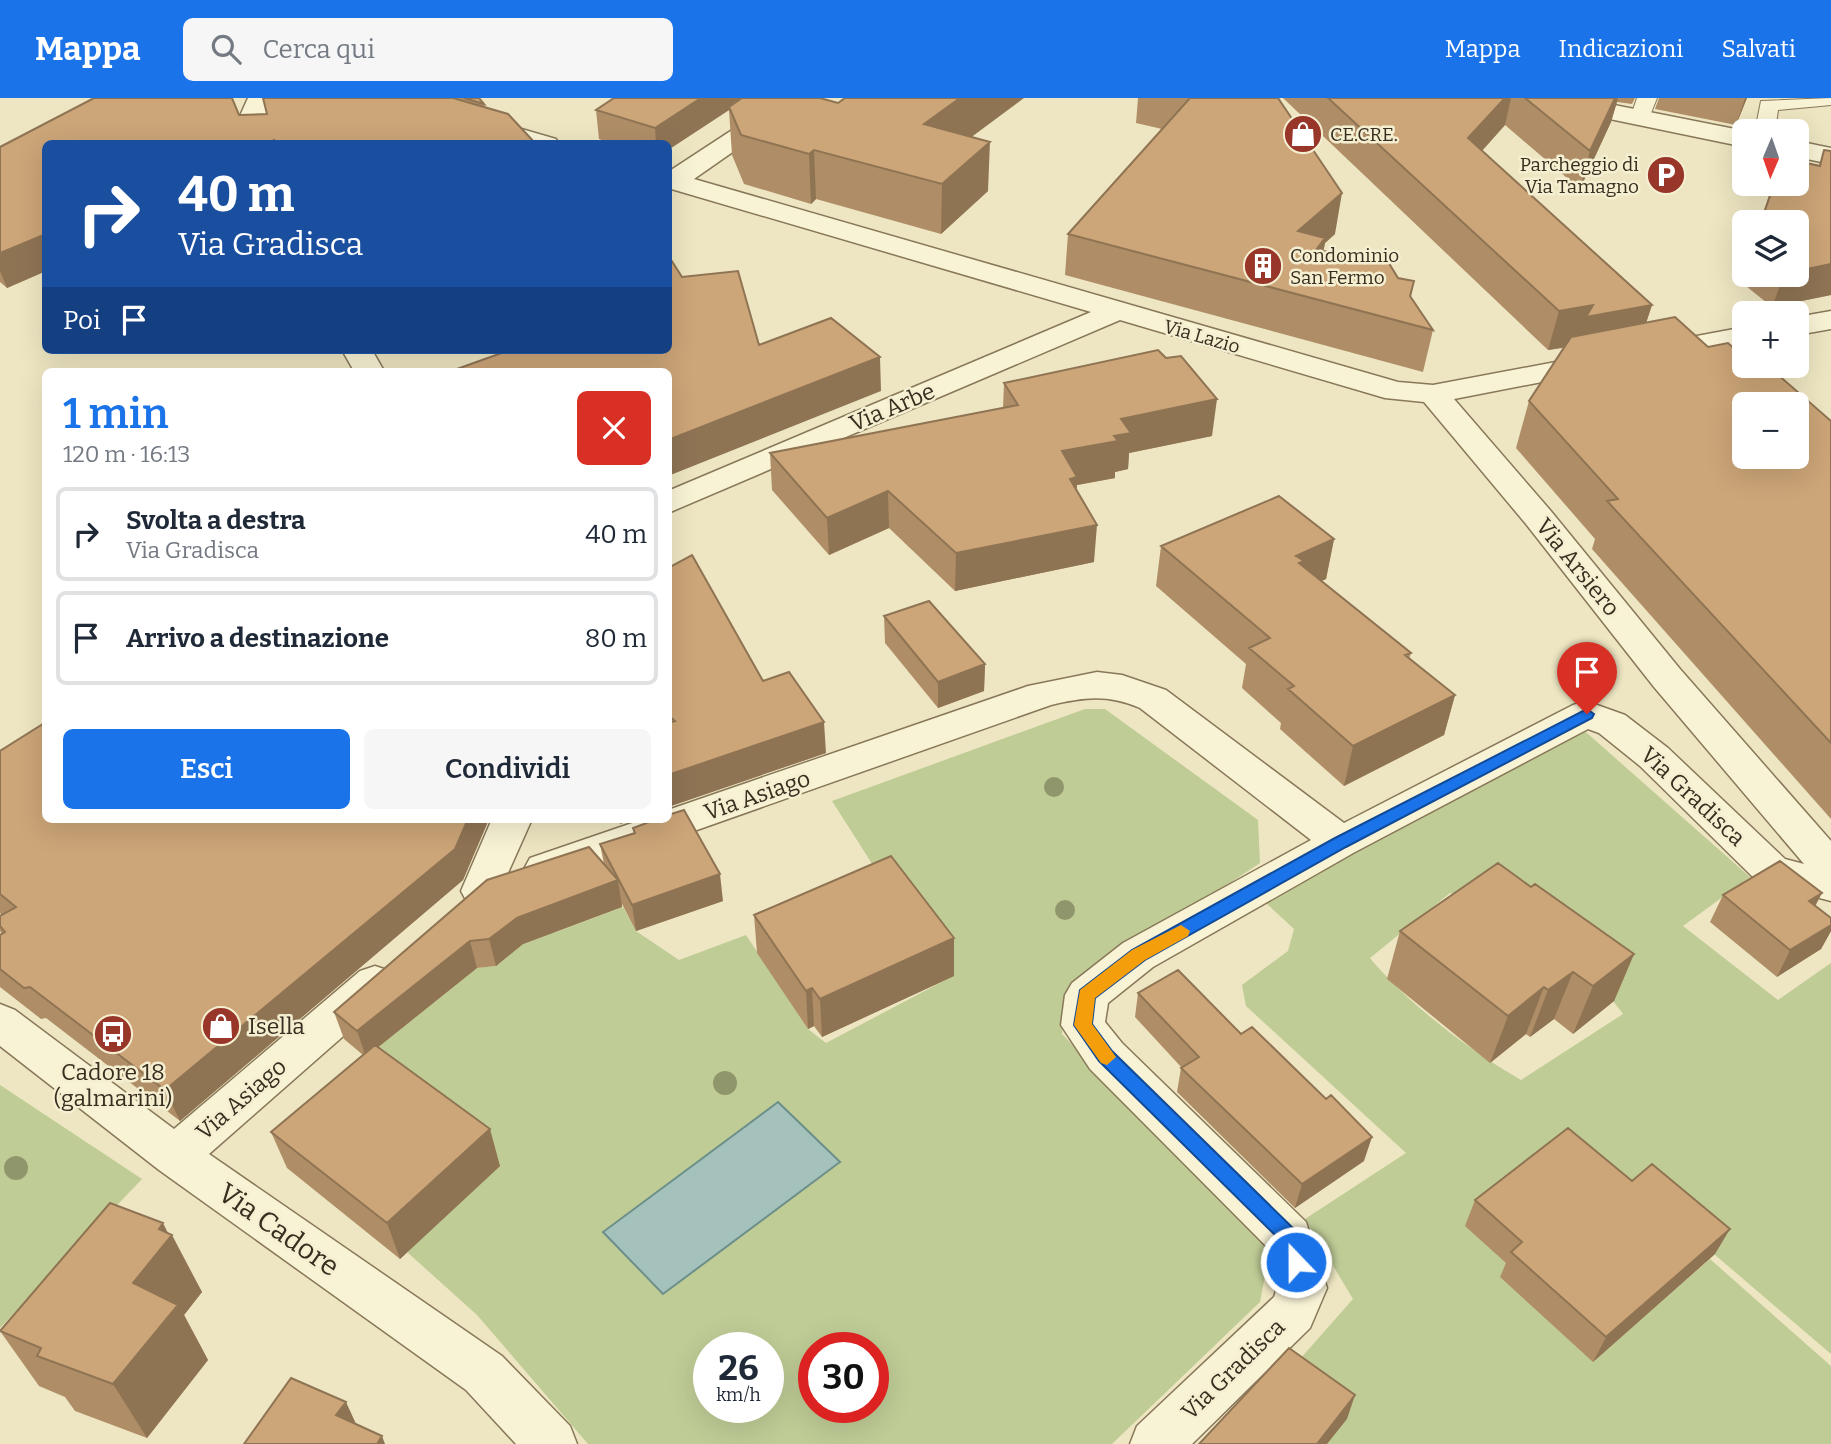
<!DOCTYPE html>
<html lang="it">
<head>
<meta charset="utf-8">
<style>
  :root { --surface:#fff; --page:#f6f6f7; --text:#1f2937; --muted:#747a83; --line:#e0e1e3; --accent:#1a73e8 }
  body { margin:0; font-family:Bitter,serif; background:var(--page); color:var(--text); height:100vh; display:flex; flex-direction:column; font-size:26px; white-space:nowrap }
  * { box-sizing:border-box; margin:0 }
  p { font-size:23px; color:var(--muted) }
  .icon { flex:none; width:38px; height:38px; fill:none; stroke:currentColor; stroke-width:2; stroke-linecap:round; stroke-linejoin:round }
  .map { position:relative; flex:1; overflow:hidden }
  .details { position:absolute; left:42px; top:270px; width:630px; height:455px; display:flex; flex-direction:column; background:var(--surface); border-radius:10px; box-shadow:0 7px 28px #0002 }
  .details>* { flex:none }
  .banner { position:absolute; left:42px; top:42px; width:630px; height:214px; border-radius:10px; box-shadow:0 7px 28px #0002; background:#1a4fa0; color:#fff; overflow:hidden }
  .needle { width:46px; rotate:182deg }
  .buttons { position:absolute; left:1732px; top:21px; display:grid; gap:14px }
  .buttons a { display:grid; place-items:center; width:77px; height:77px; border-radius:10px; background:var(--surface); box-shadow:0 7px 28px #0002; font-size:35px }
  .speed { position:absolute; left:693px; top:1234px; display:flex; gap:14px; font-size:35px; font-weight:700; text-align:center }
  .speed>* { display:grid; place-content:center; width:91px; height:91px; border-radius:50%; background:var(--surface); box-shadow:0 7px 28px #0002; line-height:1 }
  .speed small { font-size:18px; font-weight:400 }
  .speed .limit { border:10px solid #d22; background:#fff; color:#111 }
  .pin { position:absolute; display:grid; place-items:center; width:60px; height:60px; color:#fff; margin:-72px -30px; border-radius:50% 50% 50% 0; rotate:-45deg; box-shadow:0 0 7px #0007 }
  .pin .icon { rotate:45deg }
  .me { position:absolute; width:77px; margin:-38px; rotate:338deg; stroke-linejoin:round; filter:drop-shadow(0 0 5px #0008) }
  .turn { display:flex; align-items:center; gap:24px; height:147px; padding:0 21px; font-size:32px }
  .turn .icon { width:91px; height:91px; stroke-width:2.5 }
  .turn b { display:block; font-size:49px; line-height:60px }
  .then { display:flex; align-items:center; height:66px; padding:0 21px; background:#0003; gap:14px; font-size:26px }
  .round { display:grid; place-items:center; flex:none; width:74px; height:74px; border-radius:10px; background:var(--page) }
  .head { display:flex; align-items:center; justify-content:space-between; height:119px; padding:0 21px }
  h1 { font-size:42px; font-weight:600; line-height:52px; color:var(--accent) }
  .action { display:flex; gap:14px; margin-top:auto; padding:14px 21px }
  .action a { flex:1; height:80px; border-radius:10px; background:var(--accent); color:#fff; font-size:28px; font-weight:600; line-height:80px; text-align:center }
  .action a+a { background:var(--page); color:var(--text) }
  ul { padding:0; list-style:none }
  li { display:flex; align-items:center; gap:21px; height:94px; margin:0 14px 10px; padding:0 7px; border:4px solid var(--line); border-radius:10px }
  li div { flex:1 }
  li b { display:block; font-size:26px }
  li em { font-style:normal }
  header { display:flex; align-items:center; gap:42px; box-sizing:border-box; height:98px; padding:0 35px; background:var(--accent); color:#fff }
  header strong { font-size:33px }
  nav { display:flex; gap:38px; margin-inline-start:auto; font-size:24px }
  .search { width:490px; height:63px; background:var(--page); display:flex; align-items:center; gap:18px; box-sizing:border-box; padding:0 24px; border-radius:10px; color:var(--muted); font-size:26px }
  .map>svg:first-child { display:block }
</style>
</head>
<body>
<header>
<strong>Mappa</strong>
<div class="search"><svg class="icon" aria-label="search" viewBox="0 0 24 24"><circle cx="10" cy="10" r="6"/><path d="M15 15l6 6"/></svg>Cerca qui</div>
<nav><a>Mappa</a><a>Indicazioni</a><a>Salvati</a></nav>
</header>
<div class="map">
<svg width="1831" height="1346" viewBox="0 0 1831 1346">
  <rect width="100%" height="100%" fill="#eee6c2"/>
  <!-- green -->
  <path fill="#bfcc96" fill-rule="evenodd" d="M1085 611H1105L1258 722 1260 765 1067 893 1062 936 1270 1151 1260 1204 1112 1346H588L477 1217 407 1154 366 959 477 870 496 868 522 847 523 837 556 834 623 809 636 833 679 862 746 837 808 931 826 945 953 878 892 797 832 703ZM709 1250H768V1309H709ZM814 1250H873V1309H814Z
    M1579 628 1750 779 1683 828 1778 902 1831 865V1256L1639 1092 1511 1169 1593 1263 1710 1161 1831 1268V1346H1327L1292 1270 1353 1201 1305 1121 1406 1055 1246 908 1242 887 1288 853 1294 831 1265 804ZM1450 795 1500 807 1561 835 1623 916 1521 982C1469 952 1408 906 1370 860Z
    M0 987 142 1081 0 1230Z"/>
  <!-- water -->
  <path fill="#a5c1bc" stroke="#6c8f8a" stroke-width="2" d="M778 1004 840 1064 663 1196 603 1134Z"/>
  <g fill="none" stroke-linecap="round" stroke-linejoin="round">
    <!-- lane casing -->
    <g stroke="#887859" stroke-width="2">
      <path id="lane" d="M1637 0H1657L1647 25H1633L1630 21Z
        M1831 0V7L1778 12 1775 33H1755L1761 3Z"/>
    </g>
    <!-- street casing -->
    <g stroke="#887859" stroke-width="3">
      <path id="street" d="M248 0H275L265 20 273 46H247L239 20Z
        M376 0H415L556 41 559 46H518L379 5Z
        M781 0H810L694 81 1398 284 1433 287 1598 256 1609 259 1613 265 1609 271 1454 301 1550 412 1680 571 1831 743V803L1758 784 1640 668 1599 635 1588 631 1355 754 1153 869 1108 905 1105 924 1122 945 1306 1124 1327 1190 1310 1230 1192 1346H1130L1137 1328 1274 1199 1277 1190 1268 1150 1090 971 1061 927 1065 897 1072 885 1123 845 1311 742 1140 610C1108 596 1084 599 1051 607L544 786 530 782 524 771 530 760 644 721H668V712L1028 588 1097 574 1122 577 1166 592 1344 725 1573 607 1586 603 1625 617 1668 650 1785 761 1804 766 1654 589 1526 426 1424 304 1385 300 1120 222 668 415V393L1091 214 668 90V74Z
        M1530 0H1579L1745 33V49L1542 7 1533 5Z
        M1797 43 1831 50V66L1797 59Z
        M1831 213V231L1797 237V219Z
        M1745 229V247L1654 264 1643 261 1639 255 1643 249 1654 246Z
        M342 252H372L384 273H354Z
        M492 721H532L495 804 481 808 467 804 461 793Z
        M375 868 390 873 396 885 390 897 209 1056 502 1258 570 1328 577 1346H516L466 1292 159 1072 0 948V906L15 912 174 1031 360 873Z"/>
    </g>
    <!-- lane -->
    <use href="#lane" fill="#f9f3d6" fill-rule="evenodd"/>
    <!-- street -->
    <use href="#street" fill="#f9f3d6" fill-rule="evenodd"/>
  </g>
  <!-- trees -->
  <g fill="#8f966b">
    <circle cx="1054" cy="689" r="10"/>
    <circle cx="1065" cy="812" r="10"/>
    <circle cx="725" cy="985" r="12"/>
    <circle cx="16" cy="1070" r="12"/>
  </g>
  <!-- wall -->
  <path fill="#af8e67" d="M263 0H479L484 6 485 9 536 46H46V173L7 190 0 184V49L239 17 267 16Z
    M820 0 972 39 988 93 941 136 816 101 811 106 744 86 732 57 729 12 668 52V46H613L599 41 596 12Z
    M1138 0H1279L1335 136 1325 145 1323 153 1398 180 1414 183 1411 199 1433 232 1423 274 1065 177 1068 136 1162 31 1136 25Z
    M1283 0H1635L1632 6 1617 4 1611 24 1580 91 1505 27 1482 53 1652 207 1646 225 1708 249 1764 277 1831 323V721L1592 451 1595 441 1516 350 1529 303 1563 250 1548 252Z
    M1659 0H1747L1736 27 1655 11Z
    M1824 52 1831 53V197L1772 209 1741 184 1745 171V177H1797V124H1760L1771 92 1773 86H1797V63L1819 67Z
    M1004 285 1212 338 1129 355 1128 371 1115 374V380L1077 387 1076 392 1094 464 955 493 889 430 829 457 772 392 770 355 1003 310Z
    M1334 441 1326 481 1321 483 1411 555 1409 561 1455 597 1444 637 1344 688 1280 631 1281 625 1242 590 1246 566 1156 488 1161 448Z
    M668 470 763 583 826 655 668 709Z
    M884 518 985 566 984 593 938 610 885 545Z
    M0 653 46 721H489L463 782 180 1023 46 920 41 921 0 889V837L2 836 0 833V818L2 817 0 815Z
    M633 730 723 803 636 833 622 806V809L523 846 496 868 477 870 378 949 500 1068 400 1161 287 1070 271 1034 363 957 344 941 334 914 604 766 600 746 634 735Z
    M1531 789 1634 856 1614 903 1573 936 1554 921 1530 939 1526 936 1490 965 1387 881 1400 833Z
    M1723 797 1831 820V833L1821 851 1777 879 1710 824Z
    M754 817 954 840V878L822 939 814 928 808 931 757 855Z
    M1138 895 1241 936 1326 1001 1364 1063 1295 1110 1177 994 1181 970H1182L1135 919Z
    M1475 1102 1715 1156 1593 1264 1500 1179 1506 1165 1465 1128Z
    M168 1136 202 1194 184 1217 208 1262 147 1340 75 1313 65 1299 39 1288 0 1233Z"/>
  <!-- shaded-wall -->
  <path fill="#8f7454" d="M701 0H747L729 9V12L668 52V46H656L655 30Z
    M960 0H1024L923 75 924 26Z
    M1505 0H1511L1505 27 1460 77 1468 40Z
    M1615 0H1618L1611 24 1580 91 1590 53Z
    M1745 0H1747L1736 27Z
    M990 44 988 93 941 136 942 86Z
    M814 52 816 101 811 106 809 56Z
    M1342 95 1335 136 1325 145 1318 182 1298 133Z
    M46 136V173L7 190 0 173V155Z
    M1831 166V197L1772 209 1784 177H1797V173Z
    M1593 207H1652L1639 246 1578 247 1548 252 1559 213Z
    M880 259 881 293 668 378V342Z
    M1217 301 1212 338 1129 355 1128 371 1115 374V380L1077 387 1075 416 1062 353 1114 338 1121 321Z
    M888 393 889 430 829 457 827 420Z
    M1097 427 1094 464 955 493 956 455Z
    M1334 441 1326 481 1298 493 1296 458Z
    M985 566 984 593 938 610V584Z
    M1455 597 1444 637 1344 688 1353 648Z
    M824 624 826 655 668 709V677Z
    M468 721H489L463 782 180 1023 165 992Z
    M619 721H635L620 726Z
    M720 776 723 803 636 833 632 807Z
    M618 782 622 809 523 846 496 868 489 841 517 820Z
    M1822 795 1808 822 1809 803Z
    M1831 827V833L1821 851 1777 879 1790 852Z
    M954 840V878L822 939 820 901Z
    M470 843 477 870 366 959 357 933Z
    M1634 856 1614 903 1573 936 1593 888Z
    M1573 874 1554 921 1530 939 1548 892Z
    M1544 889 1526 936 1490 965 1508 918Z
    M812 890 814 928 808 931 806 893Z
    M490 1031 500 1068 400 1161 387 1125Z
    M1372 1039 1364 1063 1295 1110 1302 1086Z
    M163 1125 170 1139 172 1137 202 1194 184 1217 208 1262 147 1340 113 1286 133 1185Z
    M1730 1131 1715 1156 1593 1264 1606 1239Z
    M1355 1297 1347 1321 1327 1346H1317Z
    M346 1304 357 1328 336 1317Z
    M382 1338 385 1346H377Z"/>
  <!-- building -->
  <path fill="#cca578" stroke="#8f7454" stroke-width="2" fill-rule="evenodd" d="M94 0H232L239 17 267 16 263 0H453L508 16 536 46H275L274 42 266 46H46V136L0 155V49Z
    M464 0H479L484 6Z
    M614 0H701L655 30 596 12Z
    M742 0H820L838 5 845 0H960L924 26 990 44 942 86 814 52 809 56 741 37 729 9Z
    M1190 0H1278L1342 95 1298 133 1325 140 1316 152 1387 162 1398 180 1414 183 1410 198 1433 232 1068 136Z
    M1328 0H1505L1468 40 1652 207 1586 219 1593 207 1559 213Z
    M1525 0H1615L1590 53Z
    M1824 52 1831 53V166L1797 173V124H1761L1774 86H1797V63L1820 68Z
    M668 157 682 179 738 173 759 247 831 220 880 259 668 342V273H459L457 271 510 252H668Z
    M1675 219 1708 249 1728 245 1745 260V268H1754L1764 277 1776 275 1831 323V645L1607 403 1618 401 1529 303 1571 239ZM1745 306H1797V359H1745Z
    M1158 252 1166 260 1181 258 1217 301 1121 321 1131 335 1114 338 1118 343 1062 353 1077 379 1070 381 1097 427 956 455 888 393 827 420 770 355 1018 307 1004 285Z
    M1279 398 1334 441 1296 458 1304 463 1299 465 1411 555 1405 557 1455 597 1353 648 1288 591 1294 588 1249 550 1270 540 1161 448Z
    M692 457 763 583 789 574 824 624 668 677V625L675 623 668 617V470Z
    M929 503 985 566 938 584 884 518Z
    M46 624V721H468L455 751 165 992 30 889 24 890 0 871V837L5 834 0 828V818L16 809 0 796V653Z
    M684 712 720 776 632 807 600 746 635 735 633 730 657 721H668V717Z
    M589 749 618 782 517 820 489 841 470 843 357 933 334 914 487 782Z
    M891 758 954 840 820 901 812 890 806 893 754 817Z
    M1780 763 1822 795 1809 803 1831 820V827L1790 852 1723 797Z
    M1498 765 1531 789 1535 786 1634 856 1593 888 1573 874 1548 892 1544 889 1508 918 1400 833Z
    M1178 872 1241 936 1252 929 1326 1001 1331 997 1372 1039 1302 1086 1181 970 1199 959 1138 895Z
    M375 947 490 1031 387 1125 271 1034Z
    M1568 1030 1632 1083 1652 1066 1730 1131 1606 1239 1511 1154 1522 1144 1475 1102Z
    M110 1105 163 1125 159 1131 172 1137 133 1185 178 1207 113 1286 37 1258 41 1250 0 1233Z
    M1289 1250 1355 1297 1317 1346H1199Z
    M291 1280 346 1304 336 1317 382 1338 377 1346H244Z"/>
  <!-- route -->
  <path fill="#1a73e8" stroke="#114b97" stroke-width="2" d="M1587 611 1594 616 1592 620 1346 749 1145 862 1095 900 1092 926 1112 953 1296 1133 1306 1164 1303 1171 1296 1173 1289 1171 1281 1143 1099 963 1074 927 1080 892 1132 852 1335 740Z"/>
  <!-- slow -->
  <path fill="#f59e0b" d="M1181 827 1190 833 1188 838 1145 862 1095 900 1092 926 1116 959 1107 967 1101 965 1074 927 1080 892 1132 852Z"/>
  <!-- icons -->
  <defs>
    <g id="shop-disc" transform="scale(2.0125)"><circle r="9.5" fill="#973629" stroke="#f5efd2"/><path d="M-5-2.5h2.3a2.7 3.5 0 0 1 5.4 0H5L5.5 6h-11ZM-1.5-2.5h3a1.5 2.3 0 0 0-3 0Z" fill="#fff"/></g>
    <g id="parking-disc" transform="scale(2.0125)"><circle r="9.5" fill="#973629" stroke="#f5efd2"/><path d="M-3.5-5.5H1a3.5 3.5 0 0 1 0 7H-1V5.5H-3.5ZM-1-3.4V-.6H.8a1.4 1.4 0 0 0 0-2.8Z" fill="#fff"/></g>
    <g id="building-disc" transform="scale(2.0125)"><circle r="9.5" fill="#973629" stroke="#f5efd2"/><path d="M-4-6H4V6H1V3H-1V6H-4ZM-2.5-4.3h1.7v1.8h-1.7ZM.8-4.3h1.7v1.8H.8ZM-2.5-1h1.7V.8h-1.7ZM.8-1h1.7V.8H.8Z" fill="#fff"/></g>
    <g id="bus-disc" transform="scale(2.0125)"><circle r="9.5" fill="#973629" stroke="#f5efd2"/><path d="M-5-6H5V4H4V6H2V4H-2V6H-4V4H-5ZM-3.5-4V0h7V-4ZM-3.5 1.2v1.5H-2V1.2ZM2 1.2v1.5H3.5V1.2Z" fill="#fff"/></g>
  </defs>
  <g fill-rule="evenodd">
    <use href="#shop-disc" x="1303" y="36"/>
    <use href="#parking-disc" x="1666" y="77"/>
    <use href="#building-disc" x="1263" y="168"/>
    <use href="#shop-disc" x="221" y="928"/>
    <use href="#bus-disc" x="113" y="936"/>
  </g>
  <g text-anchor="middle" stroke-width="5" stroke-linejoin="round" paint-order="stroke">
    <!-- far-poi labels -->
    <g font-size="19" fill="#382d1e" stroke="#f5efd2" text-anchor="start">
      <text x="1330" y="43">CE.CRE.</text>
      <text x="1639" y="73" text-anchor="end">Parcheggio di<tspan x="1639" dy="22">Via Tamagno</tspan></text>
      <text x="1290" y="164">Condominio<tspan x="1290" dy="22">San Fermo</tspan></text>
    </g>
    <!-- far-street labels -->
    <g font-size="19" fill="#382d1e" stroke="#f5efd2">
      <text transform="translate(1202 238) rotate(16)" y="7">Via Lazio</text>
    </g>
    <!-- street labels -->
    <g font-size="23" fill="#382d1e" stroke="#f5efd2">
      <text transform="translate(892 309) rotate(-23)" y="8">Via Arbe</text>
      <text transform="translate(1578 469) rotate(51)" y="8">Via Arsiero</text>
      <text transform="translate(757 697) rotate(-19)" y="8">Via Asiago</text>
      <text transform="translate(1693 698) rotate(43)" y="8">Via Gradisca</text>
      <text transform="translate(241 1001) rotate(-41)" y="8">Via Asiago</text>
      <text transform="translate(1233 1271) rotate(-44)" y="8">Via Gradisca</text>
    </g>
    <!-- poi labels -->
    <g font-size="23" fill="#382d1e" stroke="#f5efd2" text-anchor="start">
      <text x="248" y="936">Isella</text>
      <text x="113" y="982" text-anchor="middle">Cadore 18<tspan x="113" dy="26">(galmarini)</tspan></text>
    </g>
    <!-- near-street labels -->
    <g font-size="28" fill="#382d1e" stroke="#f5efd2">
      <text transform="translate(279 1131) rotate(35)" y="10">Via Cadore</text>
    </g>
  </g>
</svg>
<div class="buttons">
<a><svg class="needle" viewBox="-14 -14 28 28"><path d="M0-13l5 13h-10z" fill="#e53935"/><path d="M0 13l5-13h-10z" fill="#747a83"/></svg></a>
<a><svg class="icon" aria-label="layers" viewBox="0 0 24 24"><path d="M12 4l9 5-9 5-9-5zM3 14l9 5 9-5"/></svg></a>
<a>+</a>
<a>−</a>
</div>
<div class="speed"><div>26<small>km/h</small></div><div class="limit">30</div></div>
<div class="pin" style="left:1587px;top:616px;background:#d93025"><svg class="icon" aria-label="arrive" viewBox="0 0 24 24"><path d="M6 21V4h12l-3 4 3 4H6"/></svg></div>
<svg class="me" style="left:1296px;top:1164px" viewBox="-20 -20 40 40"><circle r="17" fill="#1a73e8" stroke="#fff" stroke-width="3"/><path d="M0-11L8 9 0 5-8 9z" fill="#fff"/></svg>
<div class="banner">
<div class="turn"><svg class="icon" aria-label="right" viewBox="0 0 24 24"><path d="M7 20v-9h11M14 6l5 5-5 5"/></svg><div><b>40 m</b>Via Gradisca</div></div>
<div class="then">Poi<svg class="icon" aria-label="arrive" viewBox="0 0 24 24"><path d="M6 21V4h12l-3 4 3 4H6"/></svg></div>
</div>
<section class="details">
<div class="head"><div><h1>1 min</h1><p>120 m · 16:13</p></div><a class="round" style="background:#d93025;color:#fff"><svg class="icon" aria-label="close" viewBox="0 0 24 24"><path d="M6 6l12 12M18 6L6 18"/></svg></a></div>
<ul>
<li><svg class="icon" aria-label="right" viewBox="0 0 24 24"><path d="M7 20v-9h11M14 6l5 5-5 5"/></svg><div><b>Svolta a destra</b><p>Via Gradisca</p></div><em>40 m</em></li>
<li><svg class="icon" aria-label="arrive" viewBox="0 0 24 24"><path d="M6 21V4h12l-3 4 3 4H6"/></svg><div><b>Arrivo a destinazione</b></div><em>80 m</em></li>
</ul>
<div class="action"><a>Esci</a><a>Condividi</a></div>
</section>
</div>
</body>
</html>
